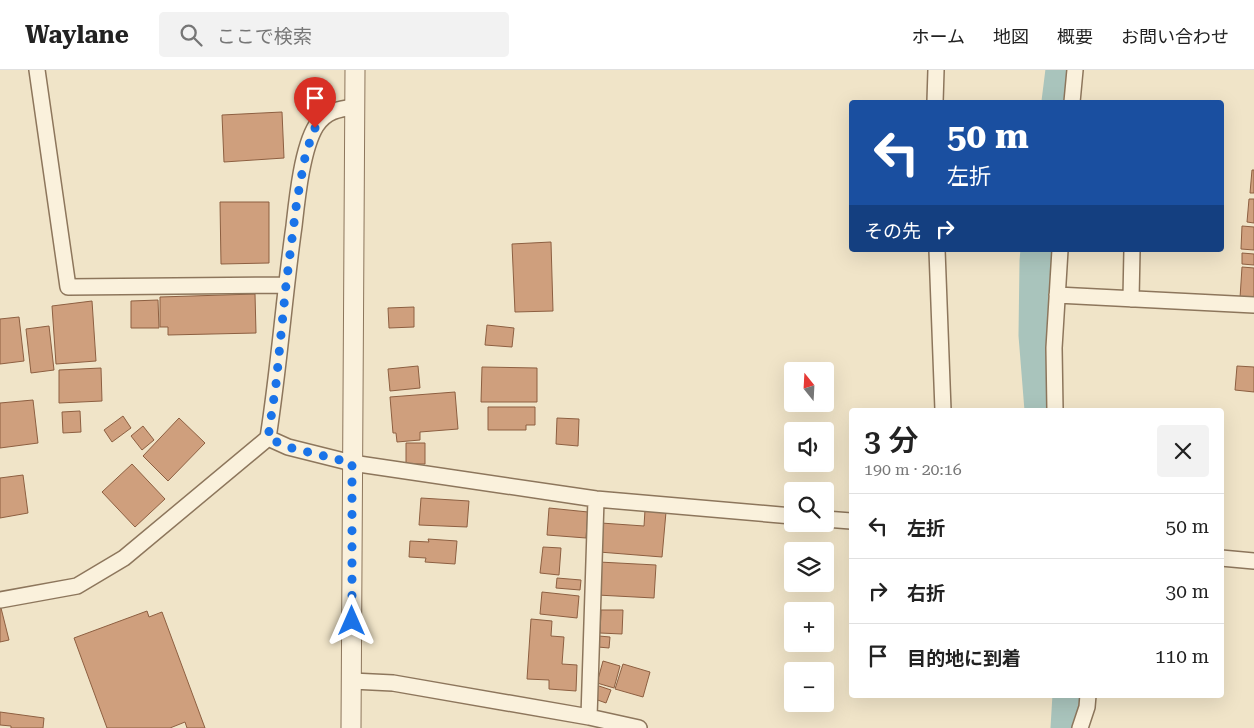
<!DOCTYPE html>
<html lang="ja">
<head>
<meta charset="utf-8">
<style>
  :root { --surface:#fff; --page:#f2f2f2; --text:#222; --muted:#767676; --line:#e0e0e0 }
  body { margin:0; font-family:"Roboto Serif","Noto Sans JP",serif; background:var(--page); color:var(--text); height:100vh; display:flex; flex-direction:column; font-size:19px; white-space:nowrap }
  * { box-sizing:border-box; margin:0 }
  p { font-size:16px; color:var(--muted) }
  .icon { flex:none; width:28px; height:28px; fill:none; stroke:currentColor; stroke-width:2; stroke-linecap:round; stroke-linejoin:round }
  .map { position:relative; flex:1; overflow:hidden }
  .panel { position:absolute; left:849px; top:338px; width:375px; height:290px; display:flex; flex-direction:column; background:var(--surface); border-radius:5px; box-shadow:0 5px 20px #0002 }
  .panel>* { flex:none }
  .hud { position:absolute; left:849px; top:30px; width:375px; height:152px; border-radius:5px; box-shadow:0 5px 20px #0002; background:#1a4fa0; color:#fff; overflow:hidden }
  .needle { width:32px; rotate:342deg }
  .buttons { position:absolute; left:784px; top:292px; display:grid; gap:10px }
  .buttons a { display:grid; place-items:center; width:50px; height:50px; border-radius:5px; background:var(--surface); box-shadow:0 5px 20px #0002; font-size:25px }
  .pin { position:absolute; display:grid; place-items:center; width:42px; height:42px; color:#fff; margin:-51px -21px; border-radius:50% 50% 50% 0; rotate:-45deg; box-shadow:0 0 5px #0007 }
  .pin .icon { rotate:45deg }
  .me { position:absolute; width:55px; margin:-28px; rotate:0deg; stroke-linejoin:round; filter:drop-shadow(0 0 4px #0008) }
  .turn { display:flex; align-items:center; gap:18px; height:105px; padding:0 15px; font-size:22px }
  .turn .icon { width:65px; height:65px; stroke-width:2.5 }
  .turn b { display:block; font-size:35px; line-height:42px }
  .then { display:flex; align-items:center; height:48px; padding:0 15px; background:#0003; gap:10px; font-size:19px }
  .round { display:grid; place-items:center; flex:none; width:52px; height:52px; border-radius:5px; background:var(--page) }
  .overview { display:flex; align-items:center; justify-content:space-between; height:85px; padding:0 15px }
  h1 { font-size:30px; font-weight:600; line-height:38px }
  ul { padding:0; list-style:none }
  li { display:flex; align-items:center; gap:15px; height:65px; padding:0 15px; border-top:1px solid var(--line) }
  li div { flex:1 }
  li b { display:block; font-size:19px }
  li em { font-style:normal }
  header { display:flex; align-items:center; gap:30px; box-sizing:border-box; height:70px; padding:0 25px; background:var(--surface); border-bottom:1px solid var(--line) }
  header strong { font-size:24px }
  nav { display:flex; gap:28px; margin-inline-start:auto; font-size:18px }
  .search { width:350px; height:45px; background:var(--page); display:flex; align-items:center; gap:12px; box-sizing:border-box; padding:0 18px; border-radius:5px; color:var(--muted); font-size:19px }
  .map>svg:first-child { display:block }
</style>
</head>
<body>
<header>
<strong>Waylane</strong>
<div class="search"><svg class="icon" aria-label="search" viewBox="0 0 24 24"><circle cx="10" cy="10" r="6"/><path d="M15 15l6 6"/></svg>ここで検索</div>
<nav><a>ホーム</a><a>地図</a><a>概要</a><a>お問い合わせ</a></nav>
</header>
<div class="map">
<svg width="1254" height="658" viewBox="0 0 1254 658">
  <rect width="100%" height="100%" fill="#f0e4c8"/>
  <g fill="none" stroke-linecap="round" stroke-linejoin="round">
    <!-- river -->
    <path stroke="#a9c4bc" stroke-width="35" d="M1059 32 1063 0
      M1038 180 1037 191 1036 265 1042 340
      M1068 658 1070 625"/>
  </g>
  <!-- building -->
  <path fill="#cf9f7d" stroke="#8d5f41" d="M282 42 284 88 224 92 222 45Z
    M1252 100H1254V123H1250Z
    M1249 129H1254V153L1247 152Z
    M220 132H269V193L221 194Z
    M1242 156 1254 157V180L1241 179Z
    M551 172 553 241 515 242 512 174Z
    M1242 183 1254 184V195L1242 194Z
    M1242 197 1254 198V228H1240Z
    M255 224 256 263 168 265V257H160V227Z
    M158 230 159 258H131V231Z
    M92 231 96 291 56 294 52 236Z
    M414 237V257L389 258 388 238Z
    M19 247 24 291 0 294V249Z
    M487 255 514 258 512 277 485 275Z
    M49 256 54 300 31 303 26 259Z
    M418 296 420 318 390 321 388 299Z
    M1237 296 1254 297V322L1235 320Z
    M482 297 537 298V332H481Z
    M101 298 102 331 59 333V300Z
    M455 322 458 359 420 362V370L397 372 396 363H393L390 327Z
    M33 330 38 373 0 378V333Z
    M488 337H535V355H526V360H488Z
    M80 341 81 362 63 363 62 342Z
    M123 346 131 358 112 372 104 360Z
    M179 348 205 373 168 411 143 386Z
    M557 348 579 349 578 376 556 374Z
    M143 356 154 370 142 380 131 366Z
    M406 373H425V394H406Z
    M132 394 165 429 135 457 102 422Z
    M23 405 28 443 0 448V408Z
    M421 428 469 431 467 457 419 455Z
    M549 438 588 442 586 468 547 465Z
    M645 440 666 442 662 487 599 482 601 453 644 456Z
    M428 469 457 471 455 494 425 492 426 488 409 487 410 471 429 472Z
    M543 477 561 478 559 505 540 503Z
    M599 492 656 495 654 528 597 525Z
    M557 508 581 510 580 520 556 518Z
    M542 522 579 526 577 548 540 544Z
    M0 538H1L9 570 0 572Z
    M601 540H623L622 564 600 563Z
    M147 541 149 547 162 542 205 658H187L185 652 170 658H107L74 568Z
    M531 549 552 551 551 566 564 567 562 594 577 595 576 621 549 619V610L527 609Z
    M599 566 610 567 609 578 598 577Z
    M603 591 620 596 614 618 597 613Z
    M623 594 650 602 643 627 615 619Z
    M596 615 611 620 606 633 592 628Z
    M0 642 44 648 43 658H11V656L0 655Z"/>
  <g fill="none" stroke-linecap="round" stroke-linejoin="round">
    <!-- minor casing -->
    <g stroke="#8d765c" stroke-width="18">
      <path id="minor" d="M37 0 68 217 286 215
        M935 32 936 0
        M1072 32 1075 0
        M937 180 943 340
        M1057 225 1254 235
        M1131 229 1132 180
        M1055 340 1054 278 1060 180
        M268 368 288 377 352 393 596 429 792 446
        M825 449 851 451
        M1221 488 1254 491
        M0 530 77 516 124 488 268 368C279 298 284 227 294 156 297 129 302 79 316 56 326 41 338 39 355 37
        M352 611 393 613 589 647 639 658
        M589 647 596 429
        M1080 658 1087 637 1088 625"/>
    </g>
    <!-- tertiary casing -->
    <g stroke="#8d765c" stroke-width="21">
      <path id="tertiary" d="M351 658 355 0"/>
    </g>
    <!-- minor -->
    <use href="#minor" stroke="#faf1dc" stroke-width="15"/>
    <!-- tertiary -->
    <use href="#tertiary" stroke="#faf1dc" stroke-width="19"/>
  </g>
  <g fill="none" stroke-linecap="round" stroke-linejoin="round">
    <!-- route -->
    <path stroke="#1a73e8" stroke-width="9" stroke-dasharray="0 16.2" d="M315 58 306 82 297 130 286 215 276 314 268 368 288 377 352 393V551"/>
  </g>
</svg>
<div class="buttons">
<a><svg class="needle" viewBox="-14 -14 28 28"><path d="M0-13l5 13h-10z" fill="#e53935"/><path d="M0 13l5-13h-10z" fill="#767676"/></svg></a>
<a><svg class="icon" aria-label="sound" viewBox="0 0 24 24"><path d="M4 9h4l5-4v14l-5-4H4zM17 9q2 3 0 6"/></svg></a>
<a><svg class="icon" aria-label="search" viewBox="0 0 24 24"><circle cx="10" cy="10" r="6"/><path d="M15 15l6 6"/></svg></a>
<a><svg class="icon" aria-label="layers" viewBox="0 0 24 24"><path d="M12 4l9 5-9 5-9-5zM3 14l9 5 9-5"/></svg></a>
<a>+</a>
<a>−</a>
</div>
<div class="pin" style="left:315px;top:58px;background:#d93025"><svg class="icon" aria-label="arrive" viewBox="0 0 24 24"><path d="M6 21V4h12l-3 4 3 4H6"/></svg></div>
<svg class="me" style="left:352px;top:551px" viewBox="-20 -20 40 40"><path d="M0-17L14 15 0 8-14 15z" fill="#1a73e8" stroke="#fff" stroke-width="4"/></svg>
<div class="hud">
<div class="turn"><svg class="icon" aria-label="left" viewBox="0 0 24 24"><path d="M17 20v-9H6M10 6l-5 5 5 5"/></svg><div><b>50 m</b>左折</div></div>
<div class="then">その先<svg class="icon" aria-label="right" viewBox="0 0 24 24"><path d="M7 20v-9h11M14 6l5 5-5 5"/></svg></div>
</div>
<section class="panel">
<div class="overview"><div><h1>3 分</h1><p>190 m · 20:16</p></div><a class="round"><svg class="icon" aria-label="close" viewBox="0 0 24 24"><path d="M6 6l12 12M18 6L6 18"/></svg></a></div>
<ul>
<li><svg class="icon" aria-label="left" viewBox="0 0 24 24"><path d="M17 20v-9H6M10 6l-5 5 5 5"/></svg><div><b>左折</b></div><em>50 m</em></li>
<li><svg class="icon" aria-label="right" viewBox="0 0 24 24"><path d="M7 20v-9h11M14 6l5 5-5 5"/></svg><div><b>右折</b></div><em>30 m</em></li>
<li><svg class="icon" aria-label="arrive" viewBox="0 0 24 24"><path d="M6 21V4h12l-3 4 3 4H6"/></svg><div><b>目的地に到着</b></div><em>110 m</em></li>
</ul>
</section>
</div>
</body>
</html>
